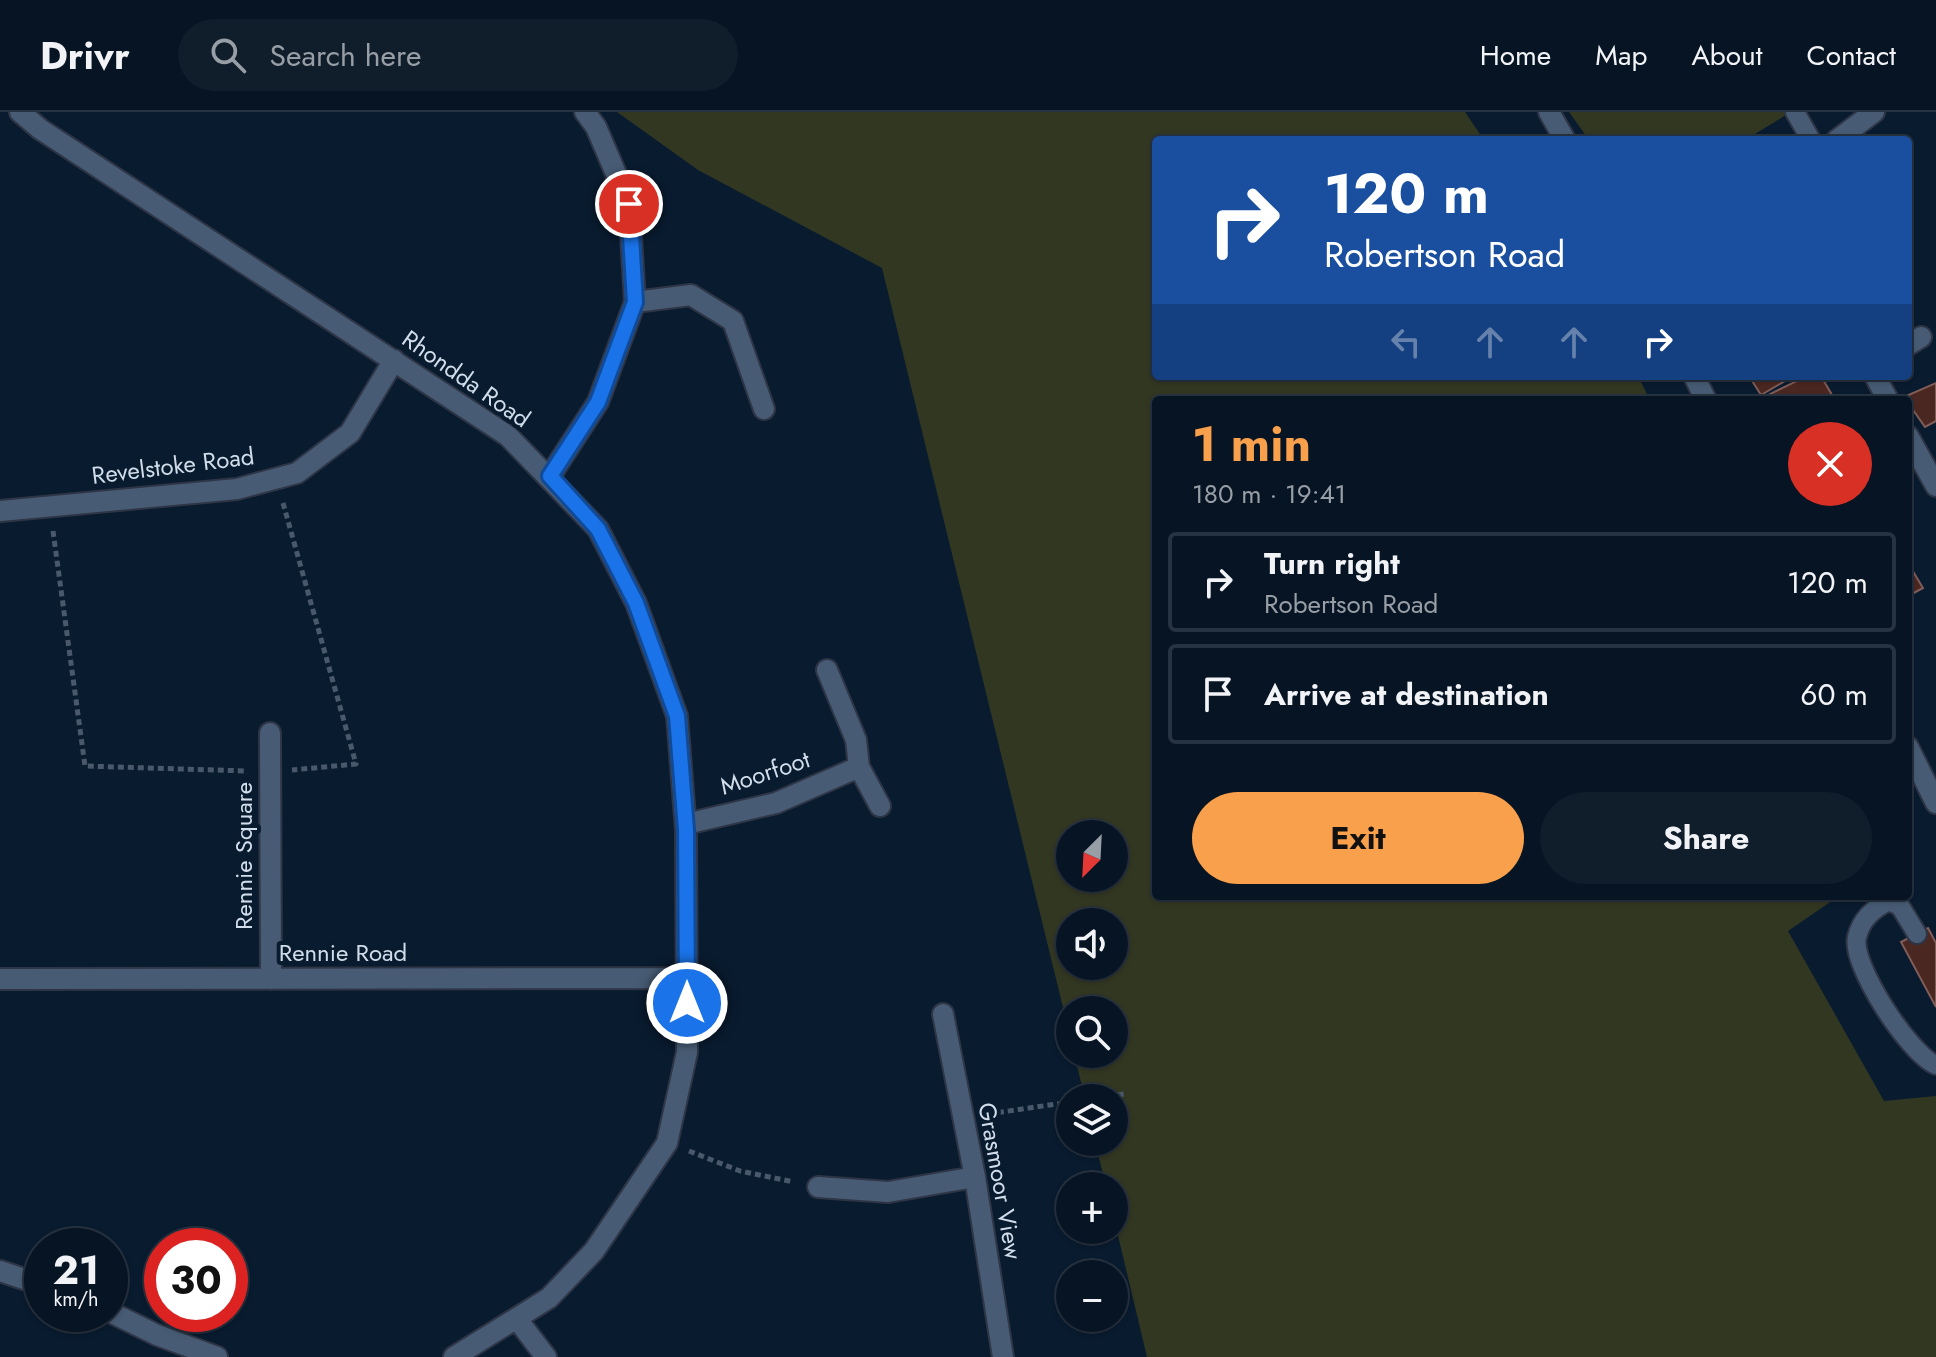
<!DOCTYPE html>
<html lang="en">
<head>
<meta charset="utf-8">
<style>
  :root { --surface:#071423; --page:#101d2b; --text:#f1f3f6; --muted:#989ea6; --line:#283341; --accent:#f9a04c }
  body { margin:0; font-family:Jost,sans-serif; background:var(--page); color:var(--text); height:100vh; display:flex; flex-direction:column; font-size:30px; white-space:nowrap }
  * { box-sizing:border-box; margin:0 }
  p { font-size:26px; color:var(--muted) }
  .icon { flex:none; width:44px; height:44px; fill:none; stroke:currentColor; stroke-width:2; stroke-linecap:round; stroke-linejoin:round }
  .map { position:relative; flex:1; overflow:hidden }
  .details { position:absolute; left:1152px; top:284px; width:760px; height:504px; display:flex; flex-direction:column; background:var(--surface); border-radius:8px; box-shadow:0 2px 6px #0004,0 0 0 2px var(--line) }
  .details>* { flex:none }
  .banner { position:absolute; left:1152px; top:24px; width:760px; height:244px; border-radius:8px; box-shadow:0 2px 6px #0004,0 0 0 2px var(--line); background:#1a4fa0; color:#fff; overflow:hidden }
  .needle { width:52px; rotate:204deg }
  .tools { position:absolute; left:1056px; top:708px; display:grid; gap:16px }
  .tools a { display:grid; place-items:center; width:72px; height:72px; border-radius:50%; background:var(--surface); box-shadow:0 2px 6px #0004,0 0 0 2px var(--line); font-size:40px }
  .speed { position:absolute; left:24px; top:1116px; display:flex; gap:16px; font-size:40px; font-weight:700; text-align:center }
  .speed>* { display:grid; place-content:center; width:104px; height:104px; border-radius:50%; background:var(--surface); box-shadow:0 2px 6px #0004,0 0 0 2px var(--line); line-height:1 }
  .speed small { font-size:20px; font-weight:400 }
  .speed .limit { border:12px solid #d22; background:#fff; color:#111 }
  .pin { position:absolute; display:grid; place-items:center; width:68px; height:68px; color:#fff; margin:-34px; border:4px solid #fff; border-radius:50%; box-shadow:0 2px 8px #0007 }
  .me { position:absolute; width:88px; margin:-44px; rotate:0deg; stroke-linejoin:round; filter:drop-shadow(0 0 6px #0008) }
  .turn { display:flex; align-items:center; gap:28px; height:168px; padding:0 40px; font-size:36px }
  .turn .icon { width:104px; height:104px; stroke-width:2.5 }
  .turn b { display:block; font-size:56px; line-height:68px }
  .lanes { display:flex; align-items:center; height:76px; padding:0 40px; background:#0003; justify-content:center; gap:40px; direction:ltr }
  .lanes .off { opacity:.35 }
  .round { display:grid; place-items:center; flex:none; width:84px; height:84px; border-radius:42px; background:var(--page) }
  .headline { display:flex; align-items:center; justify-content:space-between; height:136px; padding:0 40px }
  h1 { font-size:48px; font-weight:700; line-height:60px; color:var(--accent) }
  .cta { display:flex; gap:16px; margin-top:auto; padding:16px 40px }
  .cta a { flex:1; height:92px; border-radius:48px; background:var(--accent); color:#111; font-size:32px; font-weight:700; line-height:92px; text-align:center }
  .cta a+a { background:var(--page); color:var(--text) }
  ul { padding:0; list-style:none }
  li { display:flex; align-items:center; gap:24px; height:100px; margin:0 16px 12px; padding:0 24px; border:4px solid var(--line); border-radius:8px }
  li div { flex:1 }
  li b { display:block; font-size:30px }
  li em { font-style:normal }
  header { display:flex; align-items:center; gap:48px; box-sizing:border-box; height:112px; padding:0 40px; background:var(--surface); border-bottom:2px solid var(--line) }
  header strong { font-size:38px }
  nav { display:flex; gap:44px; margin-inline-start:auto; font-size:28px }
  .search { width:560px; height:72px; background:var(--page); display:flex; align-items:center; gap:20px; box-sizing:border-box; padding:0 28px; border-radius:44px; color:var(--muted); font-size:30px }
  .map>svg:first-child { display:block }
</style>
</head>
<body>
<header>
<strong>Drivr</strong>
<div class="search"><svg class="icon" aria-label="search" viewBox="0 0 24 24"><circle cx="10" cy="10" r="6"/><path d="M15 15l6 6"/></svg>Search here</div>
<nav><a>Home</a><a>Map</a><a>About</a><a>Contact</a></nav>
</header>
<div class="map">
<svg width="1936" height="1245" viewBox="0 0 1936 1245">
  <rect width="100%" height="100%" fill="#091b2f"/>
  <!-- green -->
  <path fill="#323722" fill-rule="evenodd" d="M617 0H1465L1484 28H1156V264H1638L1650 288H1156V784H1839L1788 819 1884 989 1936 984V1245H1147L1114 1107V1074H1106L1095 1030H1114V986H1085L1074 942H1114V898H1070V924L882 156 698 58ZM1070 722H1114V766H1070ZM1070 810H1114V854H1070Z
    M1569 0H1791L1745 28H1589Z"/>
  <!-- building -->
  <path fill="#4b2722" stroke="#805d58" stroke-width="2" d="M1749 264H1789L1790 266 1761 283Z
    M1807 264H1821L1835 288H1769L1766 284Z
    M1936 271V309L1925 315 1904 285Z
    M1911 456 1923 476 1908 484V457Z
    M1928 816 1936 831V895L1901 830Z"/>
  <g fill="none" stroke-linecap="round" stroke-linejoin="round">
    <!-- service casing -->
    <g stroke="#2e3546" stroke-width="22">
      <path id="service" d="M1795 0 1811 28
        M1917 822 1900 794 1889 789C1874 796 1861 808 1857 825 1850 852 1910 943 1936 953"/>
    </g>
    <!-- minor casing -->
    <g stroke="#2e3546" stroke-width="24">
      <path id="minor" d="M20 0 40 17 508 324 598 417 636 491 677 604 686 718 687 940 667 1031 594 1139 549 1186 454 1245
        M635 190 691 183 733 209 764 297
        M1908 233 1921 225
        M1875 264 1888 288
        M1908 324 1936 374
        M550 364 598 290 635 190 629 92 596 15 585 0
        M0 399 237 377 297 361 350 321 394 248
        M270 621 271 867
        M859 655 880 694
        M686 712 776 691 859 655 856 628 827 558
        M0 867 687 866
        M943 902 975 1065 1003 1245
        M818 1075 888 1080 975 1065
        M0 1159 42 1173
        M110 1200 157 1223 217 1245
        M517 1207 546 1245"/>
    </g>
    <!-- tertiary casing -->
    <g stroke="#2e3546" stroke-width="24">
      <path id="tertiary" d="M1549 0 1565 28
        M1837 28 1874 0
        M1694 264 1706 288
        M1908 635 1936 691"/>
    </g>
    <!-- path -->
    <path stroke="#49596b" stroke-width="5" stroke-dasharray="6 4" stroke-linecap="butt" d="M283 391 356 652 292 658
      M53 419 85 654 246 659
      M1098 986 1124 982
      M988 1002 1070 990
      M689 1039 740 1059 794 1070"/>
    <!-- service -->
    <use href="#service" stroke="#475c74" stroke-width="18"/>
    <!-- minor -->
    <use href="#minor" stroke="#475c74" stroke-width="20"/>
    <!-- tertiary -->
    <use href="#tertiary" stroke="#475c74" stroke-width="20"/>
  </g>
  <g fill="none" stroke-linecap="round" stroke-linejoin="round">
    <!-- route casing -->
    <g stroke="#114b97" stroke-width="20">
      <path id="route" d="M629 92 635 190 598 290 550 364 598 417 636 491 677 604 686 718 687 891"/>
    </g>
    <!-- route -->
    <use href="#route" stroke="#1a73e8" stroke-width="14"/>
  </g>
  <g text-anchor="middle" stroke-width="8" stroke-linejoin="round" paint-order="stroke">
    <!-- street labels -->
    <g font-size="24" fill="#d1ddeb" stroke="#091b2f">
      <text transform="translate(466 267) rotate(35)" y="8">Rhondda Road</text>
      <text transform="translate(173 354) rotate(-7)" y="8">Revelstoke Road</text>
      <text transform="translate(765 661) rotate(-18)" y="8">Moorfoot</text>
      <text transform="translate(244 744) rotate(-90)" y="8">Rennie Square</text>
      <text x="343" y="849">Rennie Road</text>
      <text transform="translate(1000 1069) rotate(80)" y="8">Grasmoor View</text>
    </g>
  </g>
</svg>
<div class="tools">
<a><svg class="needle" viewBox="-14 -14 28 28"><path d="M0-13l5 13h-10z" fill="#e53935"/><path d="M0 13l5-13h-10z" fill="#989ea6"/></svg></a>
<a><svg class="icon" aria-label="sound" viewBox="0 0 24 24"><path d="M4 9h4l5-4v14l-5-4H4zM17 9q2 3 0 6"/></svg></a>
<a><svg class="icon" aria-label="search" viewBox="0 0 24 24"><circle cx="10" cy="10" r="6"/><path d="M15 15l6 6"/></svg></a>
<a><svg class="icon" aria-label="layers" viewBox="0 0 24 24"><path d="M12 4l9 5-9 5-9-5zM3 14l9 5 9-5"/></svg></a>
<a>+</a>
<a>−</a>
</div>
<div class="speed"><div>21<small>km/h</small></div><div class="limit">30</div></div>
<div class="pin" style="left:629px;top:92px;background:#d93025"><svg class="icon" aria-label="arrive" viewBox="0 0 24 24"><path d="M6 21V4h12l-3 4 3 4H6"/></svg></div>
<svg class="me" style="left:687px;top:891px" viewBox="-20 -20 40 40"><circle r="17" fill="#1a73e8" stroke="#fff" stroke-width="3"/><path d="M0-11L8 9 0 5-8 9z" fill="#fff"/></svg>
<div class="banner">
<div class="turn"><svg class="icon" aria-label="right" viewBox="0 0 24 24"><path d="M7 20v-9h11M14 6l5 5-5 5"/></svg><div><b>120 m</b>Robertson Road</div></div>
<div class="lanes"><svg class="icon off" aria-label="left" viewBox="0 0 24 24"><path d="M17 20v-9H6M10 6l-5 5 5 5"/></svg><svg class="icon off" aria-label="ahead" viewBox="0 0 24 24"><path d="M12 20V5M6 11l6-6 6 6"/></svg><svg class="icon off" aria-label="ahead" viewBox="0 0 24 24"><path d="M12 20V5M6 11l6-6 6 6"/></svg><svg class="icon" aria-label="right" viewBox="0 0 24 24"><path d="M7 20v-9h11M14 6l5 5-5 5"/></svg></div>
</div>
<section class="details">
<div class="headline"><div><h1>1 min</h1><p>180 m · 19:41</p></div><a class="round" style="background:#d93025;color:#fff"><svg class="icon" aria-label="close" viewBox="0 0 24 24"><path d="M6 6l12 12M18 6L6 18"/></svg></a></div>
<ul>
<li><svg class="icon" aria-label="right" viewBox="0 0 24 24"><path d="M7 20v-9h11M14 6l5 5-5 5"/></svg><div><b>Turn right</b><p>Robertson Road</p></div><em>120 m</em></li>
<li><svg class="icon" aria-label="arrive" viewBox="0 0 24 24"><path d="M6 21V4h12l-3 4 3 4H6"/></svg><div><b>Arrive at destination</b></div><em>60 m</em></li>
</ul>
<div class="cta"><a>Exit</a><a>Share</a></div>
</section>
</div>
</body>
</html>
